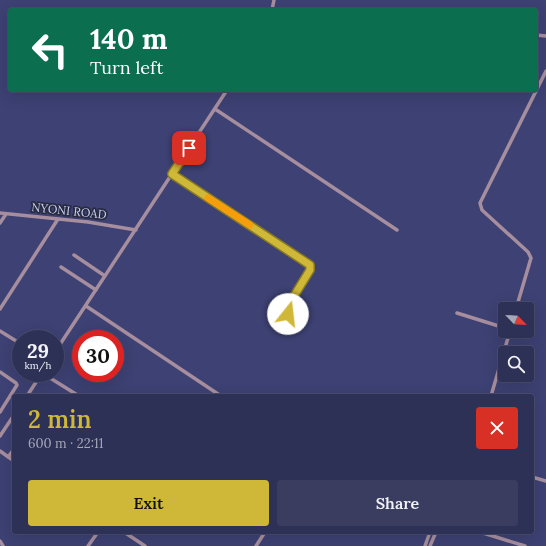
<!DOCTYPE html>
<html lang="en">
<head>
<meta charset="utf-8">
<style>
  :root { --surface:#2e3156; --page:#3a3d60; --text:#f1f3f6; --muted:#a7a9b9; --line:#494c6c; --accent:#cfb837 }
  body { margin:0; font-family:Lora,serif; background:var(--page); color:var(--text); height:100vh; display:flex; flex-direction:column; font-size:15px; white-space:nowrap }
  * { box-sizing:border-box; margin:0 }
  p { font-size:13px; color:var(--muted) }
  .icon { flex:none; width:22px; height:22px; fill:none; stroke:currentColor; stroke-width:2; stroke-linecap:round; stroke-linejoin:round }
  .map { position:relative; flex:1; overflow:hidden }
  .panel { position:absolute; left:12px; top:394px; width:522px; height:140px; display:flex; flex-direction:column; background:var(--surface); border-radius:4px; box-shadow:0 4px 16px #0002,0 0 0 1px var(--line) }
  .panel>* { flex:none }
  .guide { position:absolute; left:8px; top:8px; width:530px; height:84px; border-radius:4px; box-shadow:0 4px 16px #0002,0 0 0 1px var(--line); background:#0b6e4f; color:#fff; overflow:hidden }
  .needle { width:26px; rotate:115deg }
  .controls { position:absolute; left:498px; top:302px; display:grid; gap:8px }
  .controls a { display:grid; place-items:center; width:36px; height:36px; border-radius:4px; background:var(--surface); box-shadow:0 4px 16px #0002,0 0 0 1px var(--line); font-size:20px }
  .speed { position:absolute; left:12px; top:330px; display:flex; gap:8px; font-size:20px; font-weight:700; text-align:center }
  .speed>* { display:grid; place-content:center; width:52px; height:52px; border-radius:50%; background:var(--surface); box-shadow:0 4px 16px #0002,0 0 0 1px var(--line); line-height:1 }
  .speed small { font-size:10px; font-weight:400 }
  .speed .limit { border:6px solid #d22; background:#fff; color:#111 }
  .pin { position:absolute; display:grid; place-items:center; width:34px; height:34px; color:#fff; margin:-17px; border-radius:8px; box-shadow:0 2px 6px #0006 }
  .me { position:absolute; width:44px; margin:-22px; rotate:16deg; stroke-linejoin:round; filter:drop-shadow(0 0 3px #0008) }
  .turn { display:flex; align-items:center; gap:14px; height:84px; padding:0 16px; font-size:18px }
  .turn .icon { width:52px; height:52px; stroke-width:2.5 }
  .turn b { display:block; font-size:28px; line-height:34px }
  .round { display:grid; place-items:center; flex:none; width:42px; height:42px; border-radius:4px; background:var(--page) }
  .summary { display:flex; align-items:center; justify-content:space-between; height:68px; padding:0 16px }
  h1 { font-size:24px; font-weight:600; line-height:30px; color:var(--accent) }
  .button { display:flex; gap:8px; margin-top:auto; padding:8px 16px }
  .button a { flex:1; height:46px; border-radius:4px; background:var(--accent); color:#111; font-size:16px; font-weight:600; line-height:46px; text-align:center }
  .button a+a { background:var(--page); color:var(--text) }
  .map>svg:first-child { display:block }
</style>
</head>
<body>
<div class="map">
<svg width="546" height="546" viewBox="0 0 546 546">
  <rect width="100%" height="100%" fill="#3d4173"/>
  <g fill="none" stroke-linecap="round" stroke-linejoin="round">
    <!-- street -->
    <path stroke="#a78e9e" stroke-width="3.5" d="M272 10 274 0
      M536 35 546 36
      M215 109 397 230
      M172 175 310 265V270L286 309 288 314 293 318
      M0 213 88 222 136 230
      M0 223 6 214
      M74 255 105 276
      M61 267 96 290
      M86 306 221 396
      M0 309 58 219
      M516 309 531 258 528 252 482 210 480 203 546 71
      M457 313 505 328
      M0 331 21 344
      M55 352 227 90
      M0 372 16 383 17 385 0 412
      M27 396 42 373 79 396
      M383 396H384
      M491 396 510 331
      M0 436 14 415
      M0 451 14 461
      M8 457 14 449
      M532 477 546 481
      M124 532 145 546
      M480 532 525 546
      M0 541 3 546
      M88 546 98 532
      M256 546 265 532
      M425 546 430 532
      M430 546 436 532"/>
  </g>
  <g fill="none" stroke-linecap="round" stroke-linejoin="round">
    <!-- route casing -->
    <g stroke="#877824" stroke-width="10">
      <path id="route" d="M189 148 172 174 310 265V270L286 309 288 314"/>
    </g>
    <!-- route -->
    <use href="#route" stroke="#cfb837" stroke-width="7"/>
    <!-- slow -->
    <path stroke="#f59e0b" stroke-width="7" d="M208 198 250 225"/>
  </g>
  <g text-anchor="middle" stroke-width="3.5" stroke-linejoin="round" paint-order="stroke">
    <!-- street labels -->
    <g font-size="12" fill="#ccd0ef" stroke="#282b42">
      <text transform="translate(69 211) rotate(6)" y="4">NYONI ROAD</text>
    </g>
  </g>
</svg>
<div class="controls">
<a><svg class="needle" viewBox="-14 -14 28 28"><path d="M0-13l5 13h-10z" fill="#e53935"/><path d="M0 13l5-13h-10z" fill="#a7a9b9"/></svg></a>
<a><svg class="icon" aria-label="search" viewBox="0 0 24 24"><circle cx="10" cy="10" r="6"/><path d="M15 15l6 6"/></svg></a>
</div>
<div class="speed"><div>29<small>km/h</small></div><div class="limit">30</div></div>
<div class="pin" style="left:189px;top:148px;background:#d93025"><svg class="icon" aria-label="arrive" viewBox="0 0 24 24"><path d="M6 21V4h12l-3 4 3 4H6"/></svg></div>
<svg class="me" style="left:288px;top:314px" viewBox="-20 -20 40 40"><circle r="19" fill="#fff"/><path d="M0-13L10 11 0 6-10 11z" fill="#cfb837"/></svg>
<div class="guide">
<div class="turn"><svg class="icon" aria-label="left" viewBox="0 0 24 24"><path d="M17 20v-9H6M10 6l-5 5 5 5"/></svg><div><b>140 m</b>Turn left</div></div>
</div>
<section class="panel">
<div class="summary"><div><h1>2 min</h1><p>600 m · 22:11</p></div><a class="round" style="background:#d93025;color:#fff"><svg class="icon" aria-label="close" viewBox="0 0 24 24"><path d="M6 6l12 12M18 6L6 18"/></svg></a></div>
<div class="button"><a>Exit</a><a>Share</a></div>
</section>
</div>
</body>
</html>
